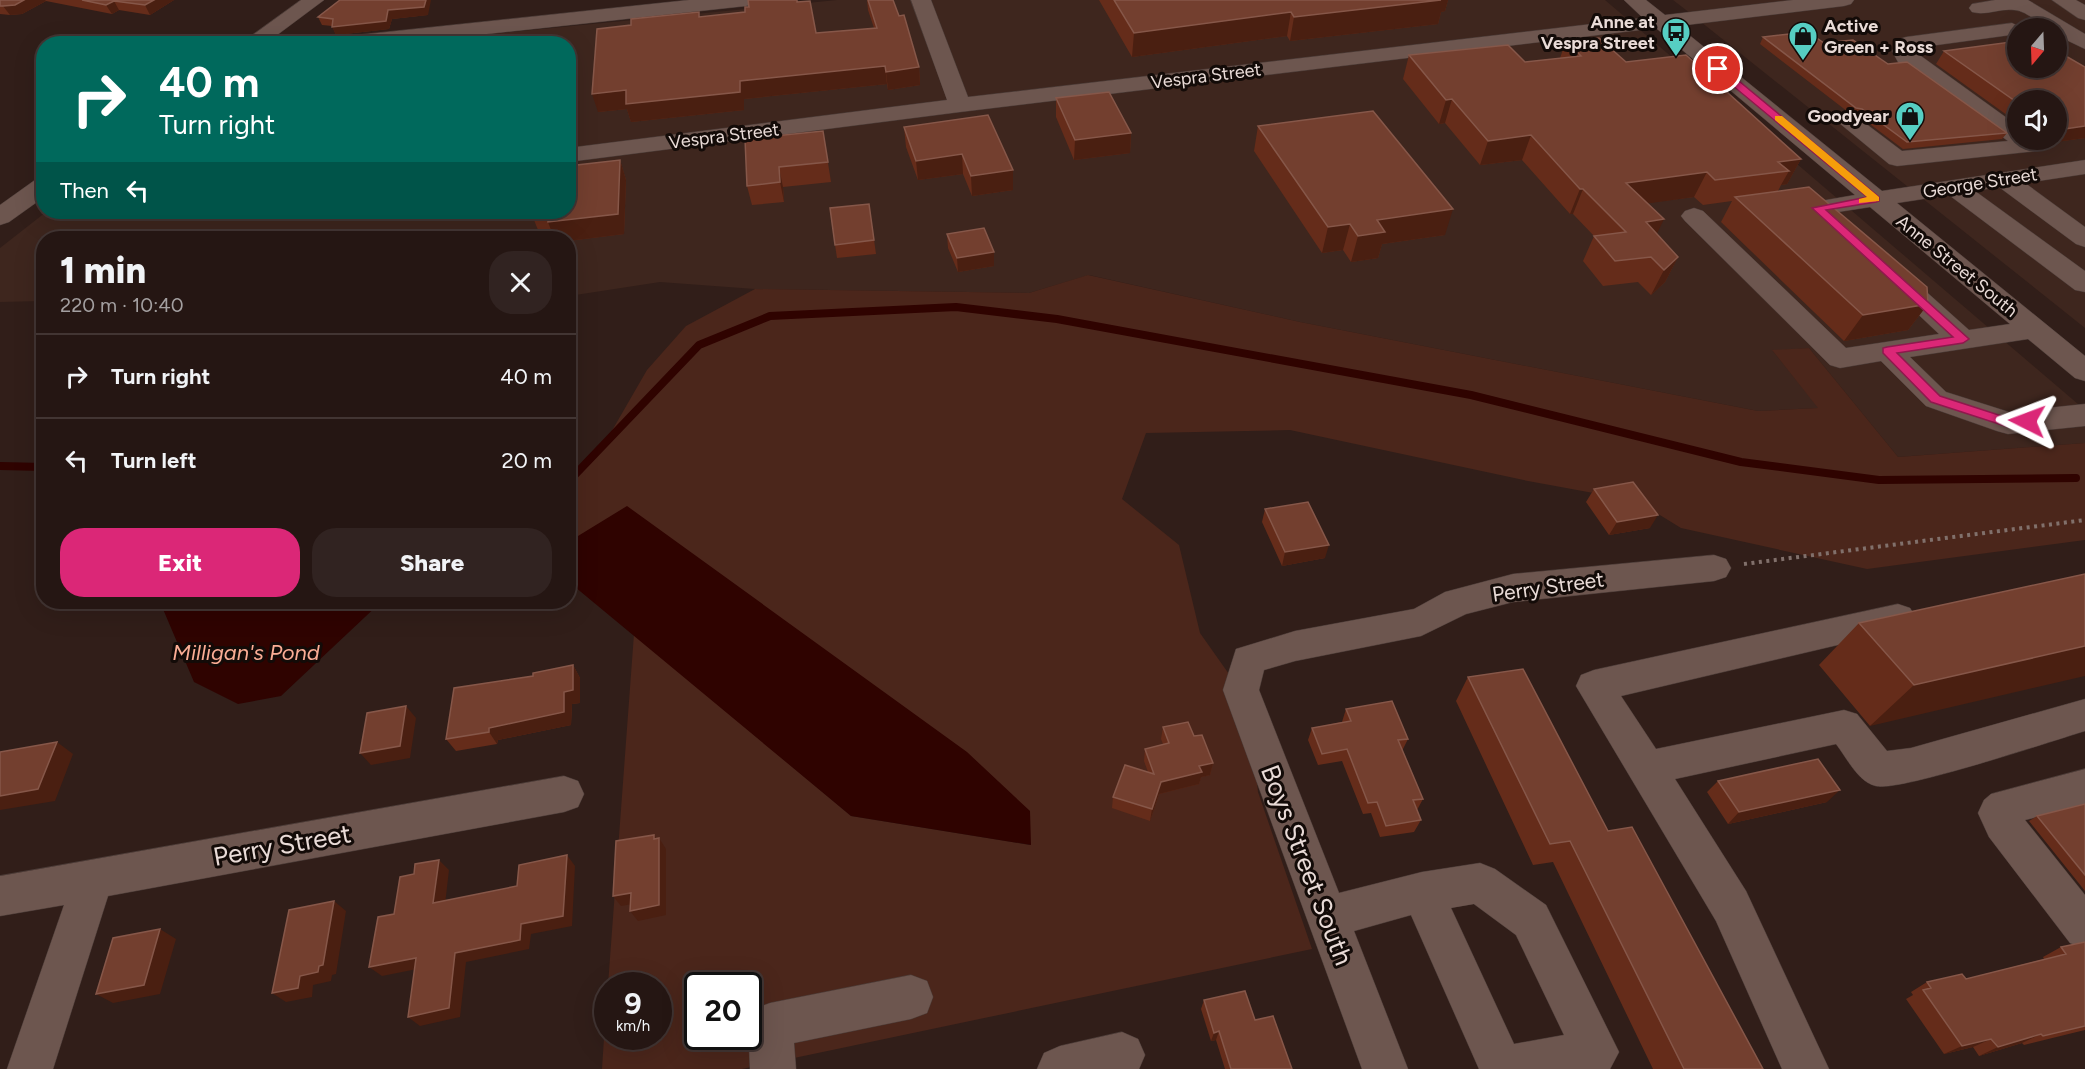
<!DOCTYPE html>
<html lang="en">
<head>
<meta charset="utf-8">
<style>
  :root { --surface:#251613; --page:#312321; --text:#f1f3f6; --muted:#a39fa0; --line:#423533; --accent:#db2777 }
  body { margin:0; font-family:Figtree,sans-serif; background:var(--page); color:var(--text); height:100vh; display:flex; flex-direction:column; font-size:22px; white-space:nowrap }
  * { box-sizing:border-box; margin:0 }
  p { font-size:20px; color:var(--muted) }
  .icon { flex:none; width:33px; height:33px; fill:none; stroke:currentColor; stroke-width:2; stroke-linecap:round; stroke-linejoin:round }
  .map { position:relative; flex:1; overflow:hidden }
  .side { position:absolute; left:36px; top:231px; width:540px; height:378px; display:flex; flex-direction:column; background:var(--surface); border-radius:24px; box-shadow:0 6px 24px #0002,0 0 0 2px var(--line) }
  .side>* { flex:none }
  .guide { position:absolute; left:36px; top:36px; width:540px; height:183px; border-radius:24px; box-shadow:0 6px 24px #0002,0 0 0 2px var(--line); background:#00695c; color:#fff; overflow:hidden }
  .needle { width:39px; rotate:199deg }
  .buttons { position:absolute; left:2007px; top:18px; display:grid; gap:12px }
  .buttons a { display:grid; place-items:center; width:60px; height:60px; border-radius:50%; background:var(--surface); box-shadow:0 6px 24px #0002,0 0 0 2px var(--line); font-size:30px }
  .speed { position:absolute; left:594px; top:972px; display:flex; gap:12px; font-size:30px; font-weight:700; text-align:center }
  .speed>* { display:grid; place-content:center; width:78px; height:78px; border-radius:50%; background:var(--surface); box-shadow:0 6px 24px #0002,0 0 0 2px var(--line); line-height:1 }
  .speed small { font-size:15px; font-weight:400 }
  .speed .limit { border:3px solid #111; border-radius:9px; background:#fff; color:#111 }
  .pin { position:absolute; display:grid; place-items:center; width:51px; height:51px; color:#fff; margin:-26px; border:3px solid #fff; border-radius:50%; box-shadow:0 2px 6px #0007 }
  .me { position:absolute; width:66px; margin:-33px; rotate:273deg; stroke-linejoin:round; filter:drop-shadow(0 0 4px #0008) }
  .turn { display:flex; align-items:center; gap:21px; height:126px; padding:0 24px; font-size:27px }
  .turn .icon { width:78px; height:78px; stroke-width:2.5 }
  .turn b { display:block; font-size:42px; line-height:51px }
  .then { display:flex; align-items:center; height:57px; padding:0 24px; background:#0003; gap:12px; font-size:22px }
  .round { display:grid; place-items:center; flex:none; width:63px; height:63px; border-radius:24px; background:var(--page) }
  .head { display:flex; align-items:center; justify-content:space-between; height:102px; padding:0 24px }
  h1 { font-size:36px; font-weight:800; line-height:45px }
  .action { display:flex; gap:12px; margin-top:auto; padding:12px 24px }
  .action a { flex:1; height:69px; border-radius:24px; background:var(--accent); color:#fff; font-size:24px; font-weight:800; line-height:69px; text-align:center }
  .action a+a { background:var(--page); color:var(--text) }
  ul { padding:0; list-style:none }
  li { display:flex; align-items:center; gap:18px; height:84px; padding:0 24px; border-top:2px solid var(--line) }
  li div { flex:1 }
  li b { display:block; font-size:22px }
  li em { font-style:normal }
  .map>svg:first-child { display:block }
</style>
</head>
<body>
<div class="map">
<svg width="2085" height="1069" viewBox="0 0 2085 1069">
  <rect width="100%" height="100%" fill="#311e19"/>
  <!-- built -->
  <path fill="#3e261e" fill-rule="evenodd" d="M837 0H1605L2085 410V443L1898 457 1809 348 1773 351 1819 408 1758 411 1300 322 1089 275 1029 293 755 289 660 282 569 296 568 238H44L43 301 0 302V248L46 212H568V44L400 43Z
    M1673 0H2085V328L1686 10ZM2018 28H2056V68H2018ZM2018 100H2056V140H2018Z"/>
  <!-- green -->
  <path fill="#4b261b" fill-rule="evenodd" d="M1088 275 1300 322 1758 411 1818 408 1772 350 1809 348 1898 457 2085 443V540L1867 569 1681 528 1637 501 1528 481 1290 430 1146 433 1122 499 1179 545 1200 633 1248 701 1258 792 1312 949 742 1069H602L607 992 608 1036H658V986L608 985 634 634 851 816 1030 845V811L578 536 569 545V487L606 441 647 370 686 326 755 289 1029 293ZM698 986H748V1036H698Z"/>
  <!-- water -->
  <path fill="#2f0300" d="M627 506 967 752 1030 811 1031 845 851 816 569 582V545L578 536Z
    M160 602H381L281 696 238 704 194 682Z"/>
  <g fill="none" stroke-linecap="round" stroke-linejoin="round">
    <!-- stream -->
    <path stroke="#2f0300" stroke-width="8" d="M0 466 44 467
      M568 482 699 345 770 316 956 307 1057 319 1471 395 1741 462 1879 480 2076 478"/>
    <!-- minor casing -->
    <g stroke="#4a3b37" stroke-width="1">
      <path id="minor" d="M301 0H324L265 44H240Z
        M689 0H756L753 4 746 6 394 44H320L330 38Z
        M911 0H931L968 97 1643 18 1624 0H1646L1665 15 1793 0H1854L1851 4 1844 6 1678 26 1882 191 2085 160V174L2025 183 2085 227V247L2076 244 1999 187 1975 191 2085 271V292L2075 290 1949 195 1897 203 2085 356V381L2075 378 2028 339 1910 357 1946 392 2009 412 2085 404V426L2008 434 1997 431 1926 406 1881 361 1840 368 1830 365 1685 221 1681 216 1685 211 1694 208 1703 211 1846 348 1939 334 1885 283 1881 277 1885 271 1894 269 1903 271 1969 330 2010 324 1870 207 1838 212 1853 228 1849 233C1831 238 1816 223 1805 208L1809 203 1855 195 1656 28 960 112 568 162V148L947 100Z
        M1995 0H2028L2085 34V49L2056 35V28C2039 28 2030 11 2014 10 2000 8 1986 16 1972 12L1969 8 1972 4Z
        M2052 0H2076L2085 5V20L2078 18Z
        M2012 23 2022 28H2018V34L1915 48 1914 51 2018 126V140L2037 141 2041 146 2037 151 1897 166 1889 164 1838 122 1841 117H1857L1902 151 2008 141 1898 62 1892 51 1899 39 1906 37Z
        M44 178V197L9 222 0 225V205L35 180Z
        M1714 555 1726 559 1731 568 1726 577 1714 581 1513 602 1466 614 1421 636 1295 661 1264 670 1259 690 1339 893 1422 872 1480 863 1495 869 1546 905 1619 1052 1610 1069H1479L1411 915 1354 931 1408 1069H1362L1223 690 1236 649 1295 631 1414 609 1445 592 1513 574ZM1474 904 1516 935 1564 1035 1514 1044 1451 908Z
        M1898 604 1910 608 1916 618 1910 628 1621 696 1656 749 1844 710 1857 714 1887 751 1911 748 2085 699V731C2052 741 1899 792 1876 786 1858 782 1847 758 1836 744L1675 779 1746 891 1829 1069H1782L1716 921 1576 686 1581 675 1594 670Z
        M2085 769V805L2025 820 2085 895V949L2070 943 1989 837 1978 813 1984 800 1991 794Z
        M564 776 578 781 584 794 578 807 564 812 108 896 53 1069H7L64 905 0 916V876Z
        M911 975 927 981 933 997 927 1013 911 1019 794 1043 796 1069H750L748 1023 754 1009 770 1003Z
        M1122 1032 1138 1039 1145 1055 1139 1069H1037L1044 1053 1060 1046Z"/>
    </g>
    <!-- path -->
    <path stroke="#81706b" stroke-width="4" stroke-dasharray="3 4.5" stroke-linecap="butt" d="M1744 564 2085 520"/>
    <!-- minor -->
    <use href="#minor" fill="#6d564f" fill-rule="evenodd"/>
  </g>
  <!-- wall -->
  <path fill="#652c1a" d="M0 0H174L150 15 119 10 112 14 46 1 22 14 10 15 0 14Z
    M867 0 899 16 919 67 920 85 888 90 887 84 744 99V110L631 122 627 109 598 112 631 25 745 12 797 2 816 33 874 28 868 10Z
    M1099 0H1448L1445 11 1441 12 1438 24 1290 41 1287 36 1132 57Z
    M428 15 392 19 389 29 336 35 332 26 322 25 318 17Z
    M1763 37 1824 43 1888 64 2007 133 2002 139 1903 149 1858 115H1852L1760 44Z
    M1566 41 1626 62 1801 159 1787 184 1781 185 1778 191 1928 304 1908 330 1844 341 1721 222 1732 201 1703 205 1694 197 1647 203 1657 234 1678 257 1665 282 1651 295 1638 282 1603 286 1583 261 1594 236 1573 214H1570L1522 160 1480 165 1445 123 1439 124 1403 79 1409 55 1525 62 1560 58Z
    M2018 41V68H2056V49L2064 55 2085 67V138L2048 143 2042 140H2056V100H2018V123L1936 64 1944 51Z
    M1056 98 1131 133 1130 153 1074 160 1056 117Z
    M1258 126 1445 235 1382 244 1378 258 1351 262 1343 250 1322 253 1254 151Z
    M904 127 1013 170V190L972 196 963 174 918 180 906 147Z
    M823 131 831 182 783 187 784 202 752 205 747 186Z
    M620 160 626 180 624 234 568 241V238H554L552 234 540 235 532 215Z
    M869 204 876 254 837 258 835 245Z
    M947 234 994 252V266L958 272 948 248Z
    M1594 489 1650 528 1609 535 1586 502Z
    M1265 509 1325 558 1282 566 1262 522Z
    M2085 574 1870 726 1819 665 1859 623Z
    M573 665 580 678V703L572 704 571 725 498 740 497 744 456 751 446 739 533 676Z
    M1468 677 1608 831 1763 1069H1653L1553 862 1533 865 1456 701Z
    M1346 709 1408 739 1402 751 1423 799 1417 810 1421 820 1414 832 1380 837 1371 813 1363 814 1342 761 1318 765 1308 740 1312 728 1342 722Z
    M1163 727 1194 736 1213 763 1210 775 1201 777 1199 784 1159 794 1150 821 1112 808 1113 797 1148 772 1144 761 1145 749 1163 744 1161 739Z
    M1718 781 1827 802 1728 824 1707 792Z
    M2085 804V891L2029 821 2037 816Z
    M2085 942V1030L2024 1045 2022 1043 1979 1056 1973 1047 1944 1054 1906 999 1913 995 1911 992 1927 982 1966 979 2044 959 2043 957 2061 947Z
    M1204 1000 1255 1020 1292 1069H1225L1216 1040 1211 1041 1201 1009Z"/>
  <!-- shaded-wall -->
  <path fill="#4a1f11" d="M24 0H45L46 1 22 14 10 15 3 6Z
    M154 0H174L150 15 145 5Z
    M426 0H431L428 15 392 19 389 29 336 35 332 27Z
    M1431 0H1448L1445 11 1441 12 1438 24 1290 41 1294 17Z
    M114 1 119 10 112 14 106 5Z
    M1291 12 1287 36 1132 57 1134 33Z
    M380 36 384 44H378Z
    M885 66 887 84 744 99V110L631 122 627 109 598 112 592 94Z
    M919 67 920 85 888 90 886 72Z
    M1452 99 1445 123 1439 124 1446 100Z
    M2085 126V138L2048 143 2051 140H2056V132L2058 130Z
    M1131 133 1130 153 1074 160 1075 140Z
    M1531 135 1522 160 1480 165 1488 141Z
    M962 154 963 174 918 180 916 161Z
    M1801 159 1787 184 1781 185 1789 171 1778 162Z
    M620 160 626 180 624 234 568 241V238H554L548 222Z
    M779 167 783 187 784 202 780 182Z
    M1013 170V190L972 196 971 176Z
    M1707 172 1694 197 1615 208 1626 183Z
    M1580 189H1583L1573 214H1570Z
    M1453 209 1445 235 1382 244 1378 258 1351 262 1358 236 1377 220Z
    M1664 219 1652 244 1646 222Z
    M1350 224 1343 250 1322 253 1328 227Z
    M994 252V266L958 272 957 258Z
    M1678 257 1665 282 1651 295 1664 270Z
    M1928 304 1908 330 1844 341 1863 315Z
    M1658 515 1650 528 1609 535 1617 522Z
    M1329 545 1325 558 1282 566 1285 552Z
    M2085 646V676L1870 726 1914 685Z
    M573 665 580 678V703L572 704 571 725 498 740 497 744 489 732V728L564 692Z
    M406 706 416 718 410 758 371 765 360 753Z
    M57 742 73 754 55 801 0 810V796Z
    M1213 763 1210 775 1201 777 1199 784 1159 794 1150 821 1152 809 1161 782 1199 766Z
    M1840 790 1827 802 1728 824 1739 812Z
    M654 835 659 843V838L666 849V915L638 921 630 911 654 839Z
    M567 855 575 866 572 926 531 934 529 949 466 962 460 1017 420 1026 408 1017 455 953 521 924Z
    M439 860 449 870 444 913 433 903Z
    M631 893 638 903 621 906 613 896Z
    M334 901 346 911 336 974 332 975 331 981 313 985 312 997 286 1002 272 993Z
    M160 929 176 939 160 994 113 1003 96 994Z
    M416 958 427 967 382 976 369 967Z
    M1219 1031 1216 1040 1211 1041 1214 1033Z
    M2041 1034 2022 1043 1979 1056 1998 1047Z
    M1991 1039 1973 1047 1944 1054 1962 1046Z"/>
  <!-- building -->
  <path fill="#733f2f" stroke="#865749" stroke-width="1.5" d="M0 0H24L15 5 3 6H0Z
    M82 0H154L145 5 114 1 106 5Z
    M340 0H426L424 7 388 10 386 21 332 27 333 19 318 17Z
    M748 0H797V2L810 1 816 33 877 28 868 0H893L899 16 904 15 919 67 886 72 885 66 740 81V92L626 104V90L592 94 597 29 631 25V19L699 12V17L745 12V7H749Z
    M1114 0H1441L1294 17 1291 12 1134 33Z
    M1808 32 1824 43 1853 40 1888 64 1907 62 2007 133 1907 142 1862 109 1856 108 1763 37Z
    M329 36H380L378 44H327Z
    M1599 38 1626 62 1686 55 1801 159 1778 162 1789 171 1715 180 1707 172 1626 183 1664 219 1646 222 1678 257 1664 270 1651 257 1615 261 1594 236 1626 232 1583 189H1580L1531 135 1488 141 1452 99 1446 100 1409 55 1508 45 1525 62 1581 56 1566 41Z
    M2018 41V68H2056V49L2064 55 2085 67V126L2058 130 2056 129V100H2018V103L1944 51Z
    M1109 92 1131 133 1075 140 1056 98Z
    M1373 111 1453 209 1377 220 1385 232 1358 236 1350 224 1328 227 1258 126Z
    M988 115 1013 170 971 176 962 154 916 161 904 127Z
    M823 131 828 162 779 167 780 182 747 186 745 139Z
    M620 160 618 214 548 222V214L532 215 533 212H568V166Z
    M1809 187 1927 287 1928 304 1863 315 1735 197Z
    M869 204 874 240 835 245 830 208Z
    M984 228 994 252 957 258 947 234Z
    M1633 482 1658 515 1617 522 1594 489Z
    M1308 502 1329 545 1285 552 1265 509Z
    M2085 574V646L1914 685 1859 623Z
    M573 665V690L564 692V712L489 728V732L446 739 454 688 533 676V673Z
    M1523 669 1608 831 1632 827 1763 1069H1684L1570 841 1550 844 1468 677Z
    M1392 701 1408 739 1398 740 1423 799 1413 800 1421 820 1386 826 1377 802 1368 803 1347 749 1322 754 1312 728 1351 721 1346 709Z
    M406 706 400 746 360 753 367 713Z
    M1188 722 1194 736 1202 735 1213 763 1199 766 1202 772 1161 782 1152 809 1113 797 1125 765 1154 774 1145 749 1169 743 1163 727Z
    M57 742 38 789 0 796V752Z
    M1818 759 1840 790 1739 812 1718 781Z
    M2085 804V875L2037 816Z
    M654 835V839L659 838V905L630 911 631 893 613 896 616 841Z
    M567 855 563 916 521 924 520 940 455 953 449 1008 408 1017 416 958 369 967 378 917 394 914 400 877 414 874 415 864 439 860 433 903 517 886 519 865Z
    M334 901 323 965 319 966 318 972 300 976 298 988 272 993 289 910Z
    M160 929 144 985 96 994 113 938Z
    M2085 942V1026L2043 1036 2041 1034 1998 1047 1991 1039 1962 1046 1923 990 1931 988 1927 982 1962 974 1966 979 2066 954 2061 947Z
    M1245 991 1255 1020 1273 1016 1292 1069H1231L1219 1031 1214 1033 1204 1000Z"/>
  <!-- route -->
  <path fill="#db2777" stroke="#8e194d" stroke-width="1.5" d="M1715 67H1722L1879 197V201L1876 202 1826 210 1969 339 1963 343 1897 353 1940 396 2008 418H2031V424L2008 427 1931 402 1883 353V348L1887 347 1953 337 1812 208 1867 197 1715 71Z"/>
  <!-- slow -->
  <path fill="#f59e0b" d="M1775 116H1782L1879 197V201L1859 203V199L1867 197 1775 120Z"/>
  <!-- icons -->
  <defs>
    <g id="bus-pin" transform="scale(1.5)"><path d="M0 17L-7.5 6A9.5 9.5 0 1 1 7.5 6Z" fill="#56cec3" stroke="#130b08"/><path d="M-5-6H5V4H4V6H2V4H-2V6H-4V4H-5ZM-3.5-4V0h7V-4ZM-3.5 1.2v1.5H-2V1.2ZM2 1.2v1.5H3.5V1.2Z" fill="#111"/></g>
    <g id="shop-pin" transform="scale(1.5)"><path d="M0 17L-7.5 6A9.5 9.5 0 1 1 7.5 6Z" fill="#56cec3" stroke="#130b08"/><path d="M-5-2.5h2.3a2.7 3.5 0 0 1 5.4 0H5L5.5 6h-11ZM-1.5-2.5h3a1.5 2.3 0 0 0-3 0Z" fill="#111"/></g>
  </defs>
  <g fill-rule="evenodd">
    <use href="#bus-pin" x="1676" y="32"/>
    <use href="#shop-pin" x="1803" y="36"/>
    <use href="#shop-pin" x="1910" y="116"/>
  </g>
  <g text-anchor="middle" stroke-width="6" stroke-linejoin="round" paint-order="stroke">
    <!-- far-poi labels -->
    <g font-size="18" font-weight="bold" fill="#e9dbd7" stroke="#130b08" text-anchor="end">
      <text x="1655" y="28">Anne at<tspan x="1655" dy="21">Vespra Street</tspan></text>
      <text x="1824" y="32" text-anchor="start">Active<tspan x="1824" dy="21">Green + Ross</tspan></text>
      <text x="1889" y="122">Goodyear</text>
    </g>
    <!-- far-street labels -->
    <g font-size="18" fill="#e9dbd7" stroke="#130b08">
      <text transform="translate(1206 76) rotate(-7)" y="6">Vespra Street</text>
      <text transform="translate(724 136) rotate(-7)" y="6">Vespra Street</text>
      <text transform="translate(1980 183) rotate(-9)" y="6">George Street</text>
      <text transform="translate(1957 266) rotate(39)" y="6">Anne Street South</text>
    </g>
    <!-- street labels -->
    <g font-size="21" fill="#e9dbd7" stroke="#130b08">
      <text transform="translate(1548 587) rotate(-8)" y="7">Perry Street</text>
    </g>
    <!-- water labels -->
    <g font-size="22" font-style="italic" fill="#fbad95" stroke="#130b08">
      <text x="246" y="660">Milligan's Pond</text>
    </g>
    <!-- near-street labels -->
    <g font-size="26" fill="#e9dbd7" stroke="#130b08">
      <text transform="translate(282 845) rotate(-10)" y="9">Perry Street</text>
      <text transform="translate(1307 865) rotate(69)" y="9">Boys Street South</text>
    </g>
  </g>
</svg>
<div class="buttons">
<a><svg class="needle" viewBox="-14 -14 28 28"><path d="M0-13l5 13h-10z" fill="#e53935"/><path d="M0 13l5-13h-10z" fill="#a39fa0"/></svg></a>
<a><svg class="icon" aria-label="sound" viewBox="0 0 24 24"><path d="M4 9h4l5-4v14l-5-4H4zM17 9q2 3 0 6"/></svg></a>
</div>
<div class="speed"><div>9<small>km/h</small></div><div class="limit">20</div></div>
<div class="pin" style="left:1718px;top:69px;background:#d93025"><svg class="icon" aria-label="arrive" viewBox="0 0 24 24"><path d="M6 21V4h12l-3 4 3 4H6"/></svg></div>
<svg class="me" style="left:2027px;top:421px" viewBox="-20 -20 40 40"><path d="M0-17L14 15 0 8-14 15z" fill="#db2777" stroke="#fff" stroke-width="4"/></svg>
<div class="guide">
<div class="turn"><svg class="icon" aria-label="right" viewBox="0 0 24 24"><path d="M7 20v-9h11M14 6l5 5-5 5"/></svg><div><b>40 m</b>Turn right</div></div>
<div class="then">Then<svg class="icon" aria-label="left" viewBox="0 0 24 24"><path d="M17 20v-9H6M10 6l-5 5 5 5"/></svg></div>
</div>
<section class="side">
<div class="head"><div><h1>1 min</h1><p>220 m · 10:40</p></div><a class="round"><svg class="icon" aria-label="close" viewBox="0 0 24 24"><path d="M6 6l12 12M18 6L6 18"/></svg></a></div>
<ul>
<li><svg class="icon" aria-label="right" viewBox="0 0 24 24"><path d="M7 20v-9h11M14 6l5 5-5 5"/></svg><div><b>Turn right</b></div><em>40 m</em></li>
<li><svg class="icon" aria-label="left" viewBox="0 0 24 24"><path d="M17 20v-9H6M10 6l-5 5 5 5"/></svg><div><b>Turn left</b></div><em>20 m</em></li>
</ul>
<div class="action"><a>Exit</a><a>Share</a></div>
</section>
</div>
</body>
</html>
